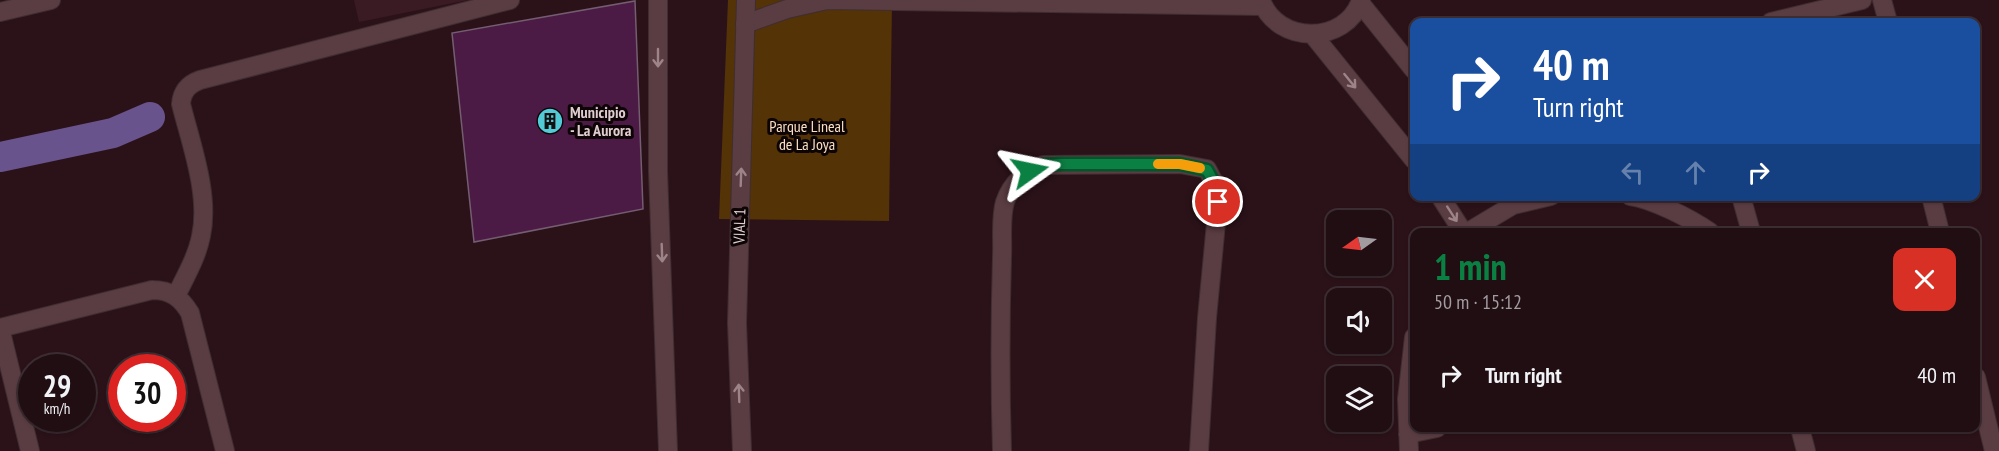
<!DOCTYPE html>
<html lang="en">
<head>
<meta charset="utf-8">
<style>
  :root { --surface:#200e13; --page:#28171c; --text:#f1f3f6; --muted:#a29ca0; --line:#3d2e33; --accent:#0b8043 }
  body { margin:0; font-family:"PT Sans Narrow",sans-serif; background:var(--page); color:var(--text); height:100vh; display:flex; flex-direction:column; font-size:22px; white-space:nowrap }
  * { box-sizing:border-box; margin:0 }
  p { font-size:20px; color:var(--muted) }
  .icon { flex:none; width:33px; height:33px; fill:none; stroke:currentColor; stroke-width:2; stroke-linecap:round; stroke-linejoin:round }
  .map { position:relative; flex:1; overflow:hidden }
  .sheet { position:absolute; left:1410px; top:228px; width:570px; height:204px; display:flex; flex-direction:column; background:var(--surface); border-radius:12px; box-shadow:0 2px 4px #0004,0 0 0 2px var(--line) }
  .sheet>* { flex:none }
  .top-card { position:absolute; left:1410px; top:18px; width:570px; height:183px; border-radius:12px; box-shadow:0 2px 4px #0004,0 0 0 2px var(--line); background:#1a4fa0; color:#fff; overflow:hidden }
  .needle { width:39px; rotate:256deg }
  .controls { position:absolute; left:1326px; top:210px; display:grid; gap:12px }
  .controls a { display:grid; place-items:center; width:66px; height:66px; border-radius:12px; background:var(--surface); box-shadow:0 2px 4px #0004,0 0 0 2px var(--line); font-size:30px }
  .speed { position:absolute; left:18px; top:354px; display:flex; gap:12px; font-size:30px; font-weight:700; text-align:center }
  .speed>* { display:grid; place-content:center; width:78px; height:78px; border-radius:50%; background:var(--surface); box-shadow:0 2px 4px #0004,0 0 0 2px var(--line); line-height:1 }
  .speed small { font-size:15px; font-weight:400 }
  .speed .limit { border:9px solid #d22; background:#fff; color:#111 }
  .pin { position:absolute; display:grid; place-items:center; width:51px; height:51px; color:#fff; margin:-26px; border:3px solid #fff; border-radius:50%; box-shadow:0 2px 6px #0007 }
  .me { position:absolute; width:66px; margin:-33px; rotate:78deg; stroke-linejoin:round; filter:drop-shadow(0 0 4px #0008) }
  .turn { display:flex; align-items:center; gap:21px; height:126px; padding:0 24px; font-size:27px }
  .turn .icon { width:78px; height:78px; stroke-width:2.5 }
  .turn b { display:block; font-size:42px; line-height:51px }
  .lanes { display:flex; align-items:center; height:57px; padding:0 24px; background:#0003; justify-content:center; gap:30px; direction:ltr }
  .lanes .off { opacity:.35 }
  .round { display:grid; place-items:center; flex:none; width:63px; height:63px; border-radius:12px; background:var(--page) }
  .summary { display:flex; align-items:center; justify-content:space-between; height:102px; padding:0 24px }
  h1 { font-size:36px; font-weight:700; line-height:45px; color:var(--accent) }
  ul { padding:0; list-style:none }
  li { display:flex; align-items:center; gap:18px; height:90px; padding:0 24px }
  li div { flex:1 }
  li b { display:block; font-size:22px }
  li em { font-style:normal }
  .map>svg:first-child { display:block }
</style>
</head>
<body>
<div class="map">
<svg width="1999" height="451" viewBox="0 0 1999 451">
  <rect width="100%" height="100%" fill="#2b1219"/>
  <!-- built -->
  <path fill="#3a1b24" d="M354 0H468L359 22Z"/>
  <!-- green -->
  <path fill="#543306" d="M728 0H892L889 221 719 219Z"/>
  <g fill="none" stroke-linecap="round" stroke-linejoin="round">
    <!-- canal -->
    <path stroke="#68538c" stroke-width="30" d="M0 157 113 133 150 117"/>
  </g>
  <!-- building -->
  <path fill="#4b1b45" stroke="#745d70" stroke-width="1.5" d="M635 1 643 209 474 242 452 33Z"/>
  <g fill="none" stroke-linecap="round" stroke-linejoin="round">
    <!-- minor casing -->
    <g stroke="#3f2e31" stroke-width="20">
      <path id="minor" d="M1261 0C1277 45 1346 45 1361 0
        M1882 0 1888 22
        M1361 4 1414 70
        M0 12 51 0
        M1771 22 1862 0
        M745 24 787 9 827 0 1263 6
        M1313 35 1414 160
        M1440 196 1463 232
        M1630 196C1653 199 1691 219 1710 232
        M1741 196 1751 232
        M1931 196 1940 232
        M1468 232 1513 205 1551 196
        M176 296C185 277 197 257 201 236 210 195 191 144 181 104 182 91 189 84 200 80L510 0
        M0 328 152 290C171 290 181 298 190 313L225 451
        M0 328 30 451
        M1976 377 1994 451
        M1800 428 1806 451
        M1408 434 1437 428
        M1002 451C1000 387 1000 322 1002 257 1003 240 1000 218 1005 202 1012 182 1025 172 1043 165L1180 164 1207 169 1217 188 1218 202 1207 318 1199 451
        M1409 451 1407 399 1414 337"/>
    </g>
    <!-- tertiary casing -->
    <g stroke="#3f2e31" stroke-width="20">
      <path id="tertiary" d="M658 0V171L668 451
        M742 451 737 323 746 0"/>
    </g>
    <!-- minor -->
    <use href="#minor" stroke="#5a3d43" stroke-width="18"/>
    <!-- tertiary -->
    <use href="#tertiary" stroke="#5a3d43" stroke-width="18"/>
  </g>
  <!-- one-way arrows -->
  <defs><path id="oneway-shaft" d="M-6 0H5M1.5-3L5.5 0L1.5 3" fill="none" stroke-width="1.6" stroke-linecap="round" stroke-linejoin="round" transform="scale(1.5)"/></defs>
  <g stroke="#9c8489">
    <use href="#oneway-shaft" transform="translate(658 58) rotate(90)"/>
    <use href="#oneway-shaft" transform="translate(1350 81) rotate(51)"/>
    <use href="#oneway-shaft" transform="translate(741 177) rotate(-88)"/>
    <use href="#oneway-shaft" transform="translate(1452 214) rotate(57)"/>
    <use href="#oneway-shaft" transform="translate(662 253) rotate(88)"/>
    <use href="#oneway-shaft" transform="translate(739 393) rotate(-92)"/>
  </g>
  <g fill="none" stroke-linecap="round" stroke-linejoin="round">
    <!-- route casing -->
    <g stroke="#07532c" stroke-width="15">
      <path id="route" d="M1030 171 1043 165 1061 164H1180L1207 170 1217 188 1218 202"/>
    </g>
    <!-- route -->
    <use href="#route" stroke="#0b8043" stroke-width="10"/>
    <!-- slow -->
    <path stroke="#f59e0b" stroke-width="10" d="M1158 164H1180L1200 168"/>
  </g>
  <!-- icons -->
  <defs>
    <g id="building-disc" transform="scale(1.35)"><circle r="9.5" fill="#52cbd7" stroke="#0c0405"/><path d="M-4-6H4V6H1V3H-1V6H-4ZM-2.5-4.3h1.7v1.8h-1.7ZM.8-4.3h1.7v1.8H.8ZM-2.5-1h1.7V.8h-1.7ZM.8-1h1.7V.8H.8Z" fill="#111"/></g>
  </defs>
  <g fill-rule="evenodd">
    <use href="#building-disc" x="550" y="121"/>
  </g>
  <g text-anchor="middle" stroke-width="6" stroke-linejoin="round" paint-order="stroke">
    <!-- poi labels -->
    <g font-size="16" font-weight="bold" fill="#decccf" stroke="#0c0405" text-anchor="start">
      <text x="570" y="118">Municipio<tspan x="570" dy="18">- La Aurora</tspan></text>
    </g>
    <!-- park labels -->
    <g font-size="16" fill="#fbdfc2" stroke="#0c0405">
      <text x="807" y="132">Parque Lineal<tspan x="807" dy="18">de La Joya</tspan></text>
    </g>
    <!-- street labels -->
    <g font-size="16" fill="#decccf" stroke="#0c0405">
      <text transform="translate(739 226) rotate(-88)" y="6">VIAL 1</text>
    </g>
  </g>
</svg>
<div class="controls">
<a><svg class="needle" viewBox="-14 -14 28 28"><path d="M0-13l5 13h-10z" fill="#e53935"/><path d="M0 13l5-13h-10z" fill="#a29ca0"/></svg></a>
<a><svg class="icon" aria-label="sound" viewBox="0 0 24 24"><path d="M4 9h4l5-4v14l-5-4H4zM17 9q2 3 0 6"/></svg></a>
<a><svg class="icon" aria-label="layers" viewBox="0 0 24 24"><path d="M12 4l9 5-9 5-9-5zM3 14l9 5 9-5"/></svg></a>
</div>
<div class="speed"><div>29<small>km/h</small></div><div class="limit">30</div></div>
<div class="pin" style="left:1218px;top:202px;background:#d93025"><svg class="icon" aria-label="arrive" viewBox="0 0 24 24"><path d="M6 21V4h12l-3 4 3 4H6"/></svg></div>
<svg class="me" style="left:1030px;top:171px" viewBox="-20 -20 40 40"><path d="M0-17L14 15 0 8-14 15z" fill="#0b8043" stroke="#fff" stroke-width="4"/></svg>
<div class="top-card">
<div class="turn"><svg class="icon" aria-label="right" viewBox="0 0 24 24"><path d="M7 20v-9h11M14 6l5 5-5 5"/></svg><div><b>40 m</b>Turn right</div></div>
<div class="lanes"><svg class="icon off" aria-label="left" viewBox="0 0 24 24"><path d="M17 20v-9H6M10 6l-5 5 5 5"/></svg><svg class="icon off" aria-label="ahead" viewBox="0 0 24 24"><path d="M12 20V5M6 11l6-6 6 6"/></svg><svg class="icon" aria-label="right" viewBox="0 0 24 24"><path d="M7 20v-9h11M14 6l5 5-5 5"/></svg></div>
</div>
<section class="sheet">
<div class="summary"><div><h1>1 min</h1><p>50 m · 15:12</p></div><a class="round" style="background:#d93025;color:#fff"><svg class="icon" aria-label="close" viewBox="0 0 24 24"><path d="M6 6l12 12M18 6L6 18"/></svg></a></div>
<ul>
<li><svg class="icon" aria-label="right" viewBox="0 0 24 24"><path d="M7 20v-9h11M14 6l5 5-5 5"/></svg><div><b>Turn right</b></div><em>40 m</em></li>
</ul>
</section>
</div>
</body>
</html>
